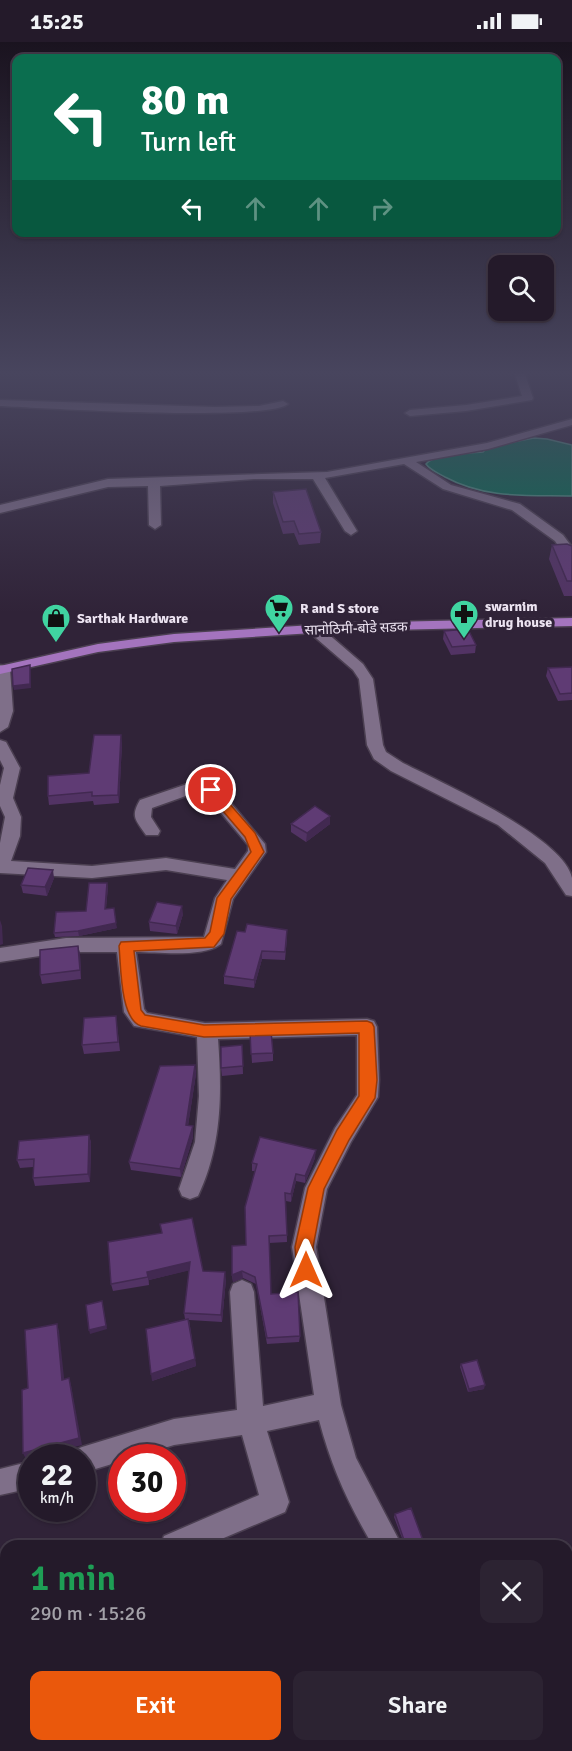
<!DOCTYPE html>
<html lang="en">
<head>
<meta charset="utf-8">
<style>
  :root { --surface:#241a2a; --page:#2c2332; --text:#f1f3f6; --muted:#a3a1a8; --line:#413847; --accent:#ea580c }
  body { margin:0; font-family:Signika,"Noto Sans Devanagari",sans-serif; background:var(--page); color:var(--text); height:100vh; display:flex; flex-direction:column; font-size:22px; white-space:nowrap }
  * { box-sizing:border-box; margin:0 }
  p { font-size:20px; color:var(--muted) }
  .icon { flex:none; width:33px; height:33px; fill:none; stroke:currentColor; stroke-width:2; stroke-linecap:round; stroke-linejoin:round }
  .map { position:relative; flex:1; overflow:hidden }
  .panel { position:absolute; left:0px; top:1498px; width:573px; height:212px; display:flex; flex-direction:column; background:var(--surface); border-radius:18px 18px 0 0; box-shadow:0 2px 4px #0004,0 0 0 2px var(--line) }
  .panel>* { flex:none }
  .banner { position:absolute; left:12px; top:12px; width:549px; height:183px; border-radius:12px; box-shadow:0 2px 4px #0004,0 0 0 2px var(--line); background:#0b6e4f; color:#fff; overflow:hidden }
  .tools { position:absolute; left:488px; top:213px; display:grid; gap:12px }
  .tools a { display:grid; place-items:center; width:66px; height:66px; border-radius:12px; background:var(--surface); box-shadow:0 2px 4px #0004,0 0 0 2px var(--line); font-size:30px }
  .speed { position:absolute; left:18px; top:1402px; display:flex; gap:12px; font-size:30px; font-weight:700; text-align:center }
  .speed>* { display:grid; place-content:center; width:78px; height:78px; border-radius:50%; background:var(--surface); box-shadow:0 2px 4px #0004,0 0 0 2px var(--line); line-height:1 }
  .speed small { font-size:15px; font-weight:400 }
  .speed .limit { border:9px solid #d22; background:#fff; color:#111 }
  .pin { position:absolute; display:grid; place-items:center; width:51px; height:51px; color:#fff; margin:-26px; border:3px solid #fff; border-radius:50%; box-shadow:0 2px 6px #0007 }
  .me { position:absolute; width:66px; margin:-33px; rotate:0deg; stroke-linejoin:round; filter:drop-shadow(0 0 4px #0008) }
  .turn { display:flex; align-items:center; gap:21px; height:126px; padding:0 30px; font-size:27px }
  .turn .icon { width:78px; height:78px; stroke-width:2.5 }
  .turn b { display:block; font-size:42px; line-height:51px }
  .lanes { display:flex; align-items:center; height:57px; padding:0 30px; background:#0003; justify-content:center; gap:30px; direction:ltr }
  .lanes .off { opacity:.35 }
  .round { display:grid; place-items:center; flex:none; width:63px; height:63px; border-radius:12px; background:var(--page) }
  .headline { display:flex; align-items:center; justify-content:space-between; height:102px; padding:0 30px }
  h1 { font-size:36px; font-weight:600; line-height:45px; color:#1e9e55 }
  .cta { display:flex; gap:12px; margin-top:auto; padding:12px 30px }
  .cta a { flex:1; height:69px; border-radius:12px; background:var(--accent); color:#fff; font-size:24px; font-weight:600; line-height:69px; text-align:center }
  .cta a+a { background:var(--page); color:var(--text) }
  .status { display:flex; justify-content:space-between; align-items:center; height:42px; padding:0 30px; background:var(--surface); direction:ltr }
  .status svg { height:16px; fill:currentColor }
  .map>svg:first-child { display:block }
</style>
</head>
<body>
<div class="status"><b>15:25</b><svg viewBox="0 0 49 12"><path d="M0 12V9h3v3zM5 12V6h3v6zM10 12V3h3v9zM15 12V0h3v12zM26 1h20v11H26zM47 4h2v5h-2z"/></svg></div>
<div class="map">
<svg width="572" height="1709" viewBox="0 0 572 1709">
  <rect width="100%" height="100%" fill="#302338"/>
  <!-- water -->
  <path fill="#016f50" stroke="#489280" stroke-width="1.5" d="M534 396 547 397 572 403V454C527 453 486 457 445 435 438 431 430 428 426 422 435 411 468 411 483 410L488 405Z"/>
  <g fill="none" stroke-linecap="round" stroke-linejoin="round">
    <!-- street casing -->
    <g stroke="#4b3f51" stroke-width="3">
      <path id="street" d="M515 332H525L533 356 532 358 466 369 410 374 405 371 410 368 466 363 522 354Z
        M0 358 215 365 259 364 283 359 288 362C265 380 43 366 0 364Z
        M572 377V383L488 407 416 420 451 443 520 462 563 493 572 505V518L567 517 555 499 512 468 443 447 404 422 325 436 357 489 351 493 345 489 313 437H254L160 444 161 483 155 487 149 483 148 444 108 445 0 471V463L108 437 327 430 487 401Z
        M314 583 319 584 363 622 373 637 383 703 386 710 403 721C440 740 564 795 572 836 572 842 572 849 572 854L566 853 545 821 498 783 391 729 374 717 367 703 359 637 353 628 309 590 307 587Z
        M0 623 8 624 10 627 13 669 8 685 0 690Z
        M0 698 6 700 20 726 13 756 21 775 20 794 11 819 92 824 166 816 235 827 248 809V803L205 752 197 750 152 766 151 775 160 789 158 793H146C136 778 130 775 140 758L196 739 217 744 265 802 266 810 233 857 221 902C203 916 158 910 136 910L144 967 147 971 205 981 367 977 374 979 377 985 379 1038 378 1055 351 1100 327 1147 316 1205 341 1363 356 1416 402 1504H373C348 1461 332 1427 319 1378L267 1389 289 1460 285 1470 205 1504H160L164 1494 259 1453 242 1393 174 1403 132 1416H122V1419L82 1431V1416H70L73 1409 82 1405 174 1377 237 1368 230 1250 233 1242 242 1238 251 1242 254 1250 263 1364 314 1353 292 1205 305 1146 335 1086 357 1053V993L218 997C222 1052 222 1103 198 1154L190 1157 182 1154 179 1147 195 1100 199 1054 197 995 134 984 124 970 117 910H66L0 920V906L66 896 204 895 215 856 227 838 166 828 92 836 0 831V801L5 775 0 764V743L4 726 0 718Z
        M32 1419V1446L0 1453V1427Z
        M88 1704H118L121 1709H89Z
        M406 1704H436L437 1709H405Z"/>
    </g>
    <!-- primary casing -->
    <g stroke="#4b3f51" stroke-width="3">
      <path id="primary" d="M572 576V584L344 589 174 600 98 610 0 632V624L98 602 174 592 344 581Z"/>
    </g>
    <!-- street -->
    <use href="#street" fill="#7f6f89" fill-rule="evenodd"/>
    <!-- primary -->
    <use href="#primary" fill="#a474be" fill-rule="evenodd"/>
  </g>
  <!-- wall -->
  <path fill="#523364" d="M273 450 321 490 320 501 299 503 294 491 283 492 273 461Z
    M552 503 572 504V554H564L549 517Z
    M444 589 476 603 475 611 451 613 443 597Z
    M572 625V658L558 659 546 634 548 626Z
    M122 701 119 761 94 763 93 759 49 763 48 754 89 731Z
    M330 774V782L306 800 291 790V782Z
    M54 836 47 854 23 851 21 843Z
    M107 841 108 845 106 867 117 886 79 894 55 895 54 891 86 869Z
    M183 872 177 892 150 889 149 880Z
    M237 889 287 896 285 918 262 917 254 946 224 942V934Z
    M78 904 80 912 81 937 42 942 40 933Z
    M117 983 120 1009 84 1012 82 1003Z
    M250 990 273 1011V1019L252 1021Z
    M242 1003 243 1032 222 1034 221 1026Z
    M195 1023 196 1032 188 1083 193 1084V1095L181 1135 131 1128 129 1120Z
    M89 1093 91 1101 90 1140 35 1144 33 1136V1125L20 1126 17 1118Z
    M315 1116 305 1141 296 1139 291 1160 286 1159 287 1200 269 1201 271 1252 300 1294 299 1300 267 1302 256 1242 243 1236 233 1240 232 1233 246 1203 255 1129H252V1121Z
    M108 1200 203 1229 226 1237 222 1280 189 1278 196 1324 152 1339 185 1277 184 1271 189 1228 149 1238V1243L113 1249 111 1242Z
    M461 1322 484 1347 468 1350 460 1325Z
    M395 1472 425 1504H405L394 1475Z"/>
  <!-- shaded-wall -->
  <path fill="#422951" d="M30 623 31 646 14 648 13 644Z
    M121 693 122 701 119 761 118 753Z
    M330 774V782L306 800 307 791Z
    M53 828 54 836 47 854 45 845Z
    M107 841 108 845 105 872V867Z
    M182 864 183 872 177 892 176 884Z
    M0 878 2 884 3 902 0 903Z
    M116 881 117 886 79 894 78 889Z
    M78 904 80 912 81 937 80 928Z
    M262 909V917L254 946V938Z
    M195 1023 196 1032 187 1091 186 1083Z
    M193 1084V1095L181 1135 180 1127Z
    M89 1093 91 1101 90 1140 88 1132Z
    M316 1108 315 1116 305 1141V1134Z
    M296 1132V1139L291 1160V1152Z
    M190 1220 191 1228 149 1238V1243L147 1230Z
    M242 1229 243 1236 233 1240 232 1233Z
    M225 1230 226 1237 222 1280 221 1273Z
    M103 1263 107 1287 90 1292 89 1288Z
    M57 1282 59 1289 65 1345 62 1338Z
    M195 1317 196 1324 152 1339 151 1332Z
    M69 1336 71 1343 82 1403 26 1417 23 1411Z
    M485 1343 484 1347 468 1350 469 1347Z
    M6 1591V1600L0 1608V1599Z
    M59 1704H68L63 1709H55Z"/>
  <!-- building -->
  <path fill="#5f3b74" stroke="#422951" stroke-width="1.5" d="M306 447 321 490 299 492 294 479 283 480 273 450Z
    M567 502 572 504V539H567L552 503Z
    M468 587 476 603 452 605 444 589Z
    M30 623V642L13 644 12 627Z
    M572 625V651L560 652 548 626Z
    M94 693H121L118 753 92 754V750L48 754V734L89 731Z
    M315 764 330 774 307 791 291 782Z
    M28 826 53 828 45 845 21 843Z
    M89 841H107L105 867 114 866 116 881 78 889 54 891 56 870 86 869Z
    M157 860 182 864 176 884 149 880Z
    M247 882 287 888 285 910 262 909 254 938 224 934 237 889 245 890Z
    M78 904 80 928 40 933V908Z
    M116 974 118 1000 82 1003 84 976Z
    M271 989 273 1011 251 1012 250 990Z
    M242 1003 243 1024 221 1026V1005Z
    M195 1023 186 1083 193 1084 192 1087 180 1127 129 1120 160 1024Z
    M89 1093 88 1132 33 1136 34 1117 17 1118 19 1099Z
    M260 1095 316 1108 305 1134 296 1132 291 1152 285 1151 287 1193 269 1194 271 1252 298 1250 300 1294 267 1296 255 1235 242 1229 232 1233V1204L246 1203 245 1165 257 1122 252 1121Z
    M192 1176 203 1229 225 1230 221 1273 184 1271 190 1220 147 1230 148 1235 111 1242 108 1200 162 1191 160 1182Z
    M102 1259 106 1284 89 1288 86 1263Z
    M188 1277 195 1317 151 1332 146 1287Z
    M57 1282 62 1338 69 1336 79 1396 23 1411 22 1348 28 1346 25 1288Z
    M477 1318 485 1343 469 1347 461 1322Z
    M411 1466 425 1504H406L395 1472Z
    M5 1549 6 1550V1591L0 1599V1555Z
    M6 1672V1704H59L55 1709H0V1676Z"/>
  <!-- sky -->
  <linearGradient id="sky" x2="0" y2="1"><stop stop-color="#1a131f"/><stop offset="0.58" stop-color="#48455e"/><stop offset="1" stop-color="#48455e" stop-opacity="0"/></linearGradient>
  <rect width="572" height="571" fill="url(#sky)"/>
  <!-- route -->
  <path fill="#ea580c" stroke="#983908" stroke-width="1.5" d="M211 744 215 745 255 791 264 810 231 857 224 892 214 905 134 909 141 968 145 973 204 983 367 979 372 981 374 985 377 1038 375 1056 349 1098 324 1147 313 1205 315 1228 312 1234 306 1237 299 1234 297 1228 295 1205 308 1146 337 1088 359 1054V991L204 995 141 984C120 977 121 924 119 904L121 900 205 896 210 890 217 856 251 810 245 795 205 748Z"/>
  <!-- icons -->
  <defs>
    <g id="supermarket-pin" transform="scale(1.5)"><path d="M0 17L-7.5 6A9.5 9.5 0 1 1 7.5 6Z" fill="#40d4a1" stroke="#302338"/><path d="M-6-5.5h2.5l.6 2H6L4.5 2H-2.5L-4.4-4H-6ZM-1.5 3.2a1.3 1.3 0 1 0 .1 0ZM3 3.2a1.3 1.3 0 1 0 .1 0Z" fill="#111"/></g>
    <g id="pharmacy-pin" transform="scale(1.5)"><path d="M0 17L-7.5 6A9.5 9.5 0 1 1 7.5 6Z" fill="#40d4a1" stroke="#302338"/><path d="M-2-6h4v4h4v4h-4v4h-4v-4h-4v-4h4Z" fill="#111"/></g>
    <g id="shop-pin" transform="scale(1.5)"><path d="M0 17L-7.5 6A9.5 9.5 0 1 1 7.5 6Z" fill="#40d4a1" stroke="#302338"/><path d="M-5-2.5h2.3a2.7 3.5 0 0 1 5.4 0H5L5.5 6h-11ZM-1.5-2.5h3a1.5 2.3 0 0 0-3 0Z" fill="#111"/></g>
  </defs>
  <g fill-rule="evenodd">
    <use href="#supermarket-pin" x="279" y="566"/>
    <use href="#pharmacy-pin" x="464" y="572"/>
    <use href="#shop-pin" x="56" y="576"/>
  </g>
  <g text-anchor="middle" stroke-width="6" stroke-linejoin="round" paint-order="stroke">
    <!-- far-poi labels -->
    <g font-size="14" font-weight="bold" fill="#ece3f1" stroke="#302338" text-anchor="start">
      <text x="485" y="569">swarnim<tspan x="485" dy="16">drug house</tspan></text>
      <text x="300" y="571">R and S store</text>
      <text x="77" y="581">Sarthak Hardware</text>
    </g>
    <!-- far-street labels -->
    <g font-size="14" fill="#ece3f1" stroke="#302338">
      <text transform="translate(356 586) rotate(-2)" y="5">सानोठिमी-बोडे सडक</text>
    </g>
  </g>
</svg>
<div class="tools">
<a><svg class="icon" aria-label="search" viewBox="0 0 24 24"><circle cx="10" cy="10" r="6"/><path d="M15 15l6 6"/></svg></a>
</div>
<div class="speed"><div>22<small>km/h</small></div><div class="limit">30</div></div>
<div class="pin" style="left:211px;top:748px;background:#d93025"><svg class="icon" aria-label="arrive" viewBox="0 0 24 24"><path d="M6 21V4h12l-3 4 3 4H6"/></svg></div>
<svg class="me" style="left:306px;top:1228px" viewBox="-20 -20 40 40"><path d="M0-17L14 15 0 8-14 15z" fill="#ea580c" stroke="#fff" stroke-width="4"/></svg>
<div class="banner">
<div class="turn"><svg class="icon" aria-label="left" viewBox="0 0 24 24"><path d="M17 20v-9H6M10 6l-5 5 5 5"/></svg><div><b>80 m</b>Turn left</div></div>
<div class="lanes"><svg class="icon" aria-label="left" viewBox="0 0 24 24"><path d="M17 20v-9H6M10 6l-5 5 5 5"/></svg><svg class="icon off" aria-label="ahead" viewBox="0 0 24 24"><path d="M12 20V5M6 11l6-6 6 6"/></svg><svg class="icon off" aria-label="ahead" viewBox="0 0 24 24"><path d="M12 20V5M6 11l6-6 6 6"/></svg><svg class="icon off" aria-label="right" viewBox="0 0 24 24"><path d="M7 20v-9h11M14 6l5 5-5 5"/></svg></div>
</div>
<section class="panel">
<div class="headline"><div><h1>1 min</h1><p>290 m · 15:26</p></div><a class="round"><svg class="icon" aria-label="close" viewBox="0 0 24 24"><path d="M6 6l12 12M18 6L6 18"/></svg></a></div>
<div class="cta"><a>Exit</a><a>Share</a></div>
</section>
</div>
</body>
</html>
